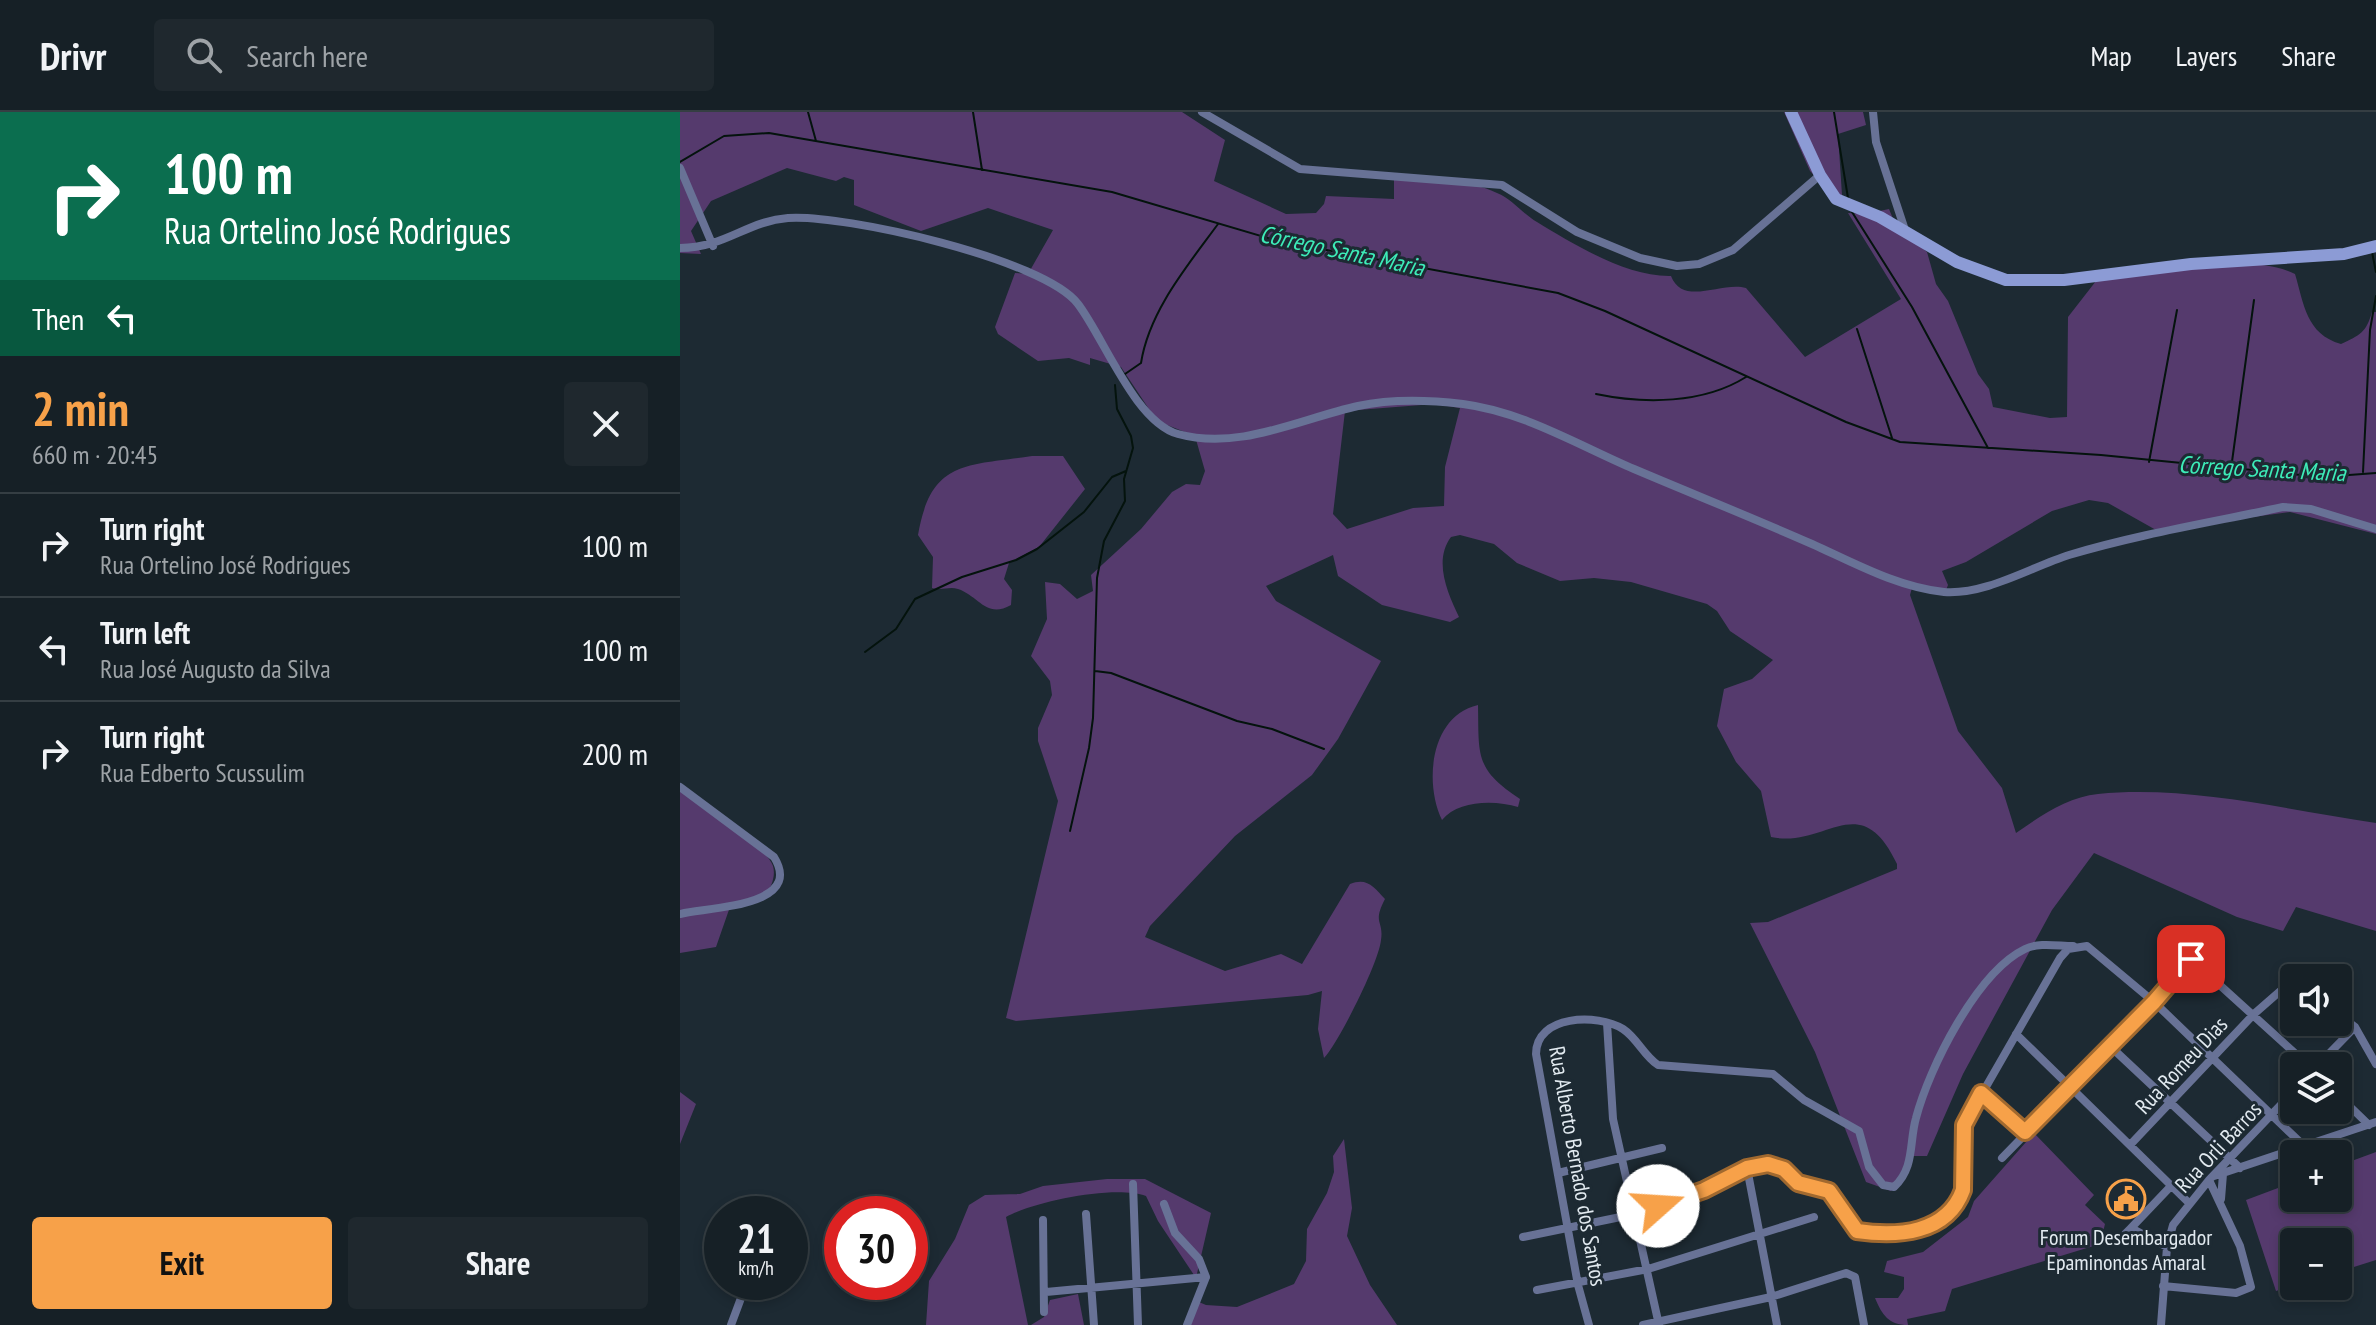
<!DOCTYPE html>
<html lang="en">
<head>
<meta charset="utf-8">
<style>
  :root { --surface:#162026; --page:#1f282e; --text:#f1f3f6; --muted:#9ea3a7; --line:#353e43; --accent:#f7a149 }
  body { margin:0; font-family:"PT Sans Narrow",sans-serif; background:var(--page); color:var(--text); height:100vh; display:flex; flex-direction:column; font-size:30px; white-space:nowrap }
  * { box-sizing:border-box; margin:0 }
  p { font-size:26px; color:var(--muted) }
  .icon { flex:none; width:44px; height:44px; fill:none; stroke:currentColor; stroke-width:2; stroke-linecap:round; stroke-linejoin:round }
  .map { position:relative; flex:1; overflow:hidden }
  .details { display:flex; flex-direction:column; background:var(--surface); width:680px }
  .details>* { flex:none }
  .top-card { background:#0b6e4f; color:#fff; overflow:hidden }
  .fabs { position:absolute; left:1600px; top:852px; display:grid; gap:16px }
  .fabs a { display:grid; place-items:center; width:72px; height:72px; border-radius:8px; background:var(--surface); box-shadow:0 4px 12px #0003,0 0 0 2px var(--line); font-size:40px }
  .speed { position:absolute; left:24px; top:1084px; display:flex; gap:16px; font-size:40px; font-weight:700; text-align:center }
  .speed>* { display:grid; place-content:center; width:104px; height:104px; border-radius:50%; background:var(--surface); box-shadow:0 4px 12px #0003,0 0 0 2px var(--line); line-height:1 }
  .speed small { font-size:20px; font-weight:400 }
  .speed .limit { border:12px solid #d22; background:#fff; color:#111 }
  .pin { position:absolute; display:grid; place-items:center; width:68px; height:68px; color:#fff; margin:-34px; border-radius:16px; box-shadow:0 4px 12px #0006 }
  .me { position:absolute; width:88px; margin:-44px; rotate:71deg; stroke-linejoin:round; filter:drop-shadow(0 0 6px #0008) }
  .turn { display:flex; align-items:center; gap:28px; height:168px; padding:0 32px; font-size:36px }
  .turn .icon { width:104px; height:104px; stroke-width:2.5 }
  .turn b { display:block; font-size:56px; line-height:68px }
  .then { display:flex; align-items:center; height:76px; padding:0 32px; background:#0003; gap:16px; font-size:30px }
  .round { display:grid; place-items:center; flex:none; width:84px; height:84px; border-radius:8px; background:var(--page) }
  .headline { display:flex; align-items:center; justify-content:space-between; height:136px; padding:0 32px }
  h1 { font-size:48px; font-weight:700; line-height:60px; color:var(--accent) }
  .action { display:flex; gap:16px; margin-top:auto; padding:16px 32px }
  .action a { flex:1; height:92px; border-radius:8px; background:var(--accent); color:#111; font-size:32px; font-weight:700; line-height:92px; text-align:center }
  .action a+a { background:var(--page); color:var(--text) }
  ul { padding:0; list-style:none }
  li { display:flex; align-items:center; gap:24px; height:104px; padding:0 32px; border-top:2px solid var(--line) }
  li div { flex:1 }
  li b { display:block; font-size:30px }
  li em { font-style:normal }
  header { display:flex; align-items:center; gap:48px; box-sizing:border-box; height:112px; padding:0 40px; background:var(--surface); border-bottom:2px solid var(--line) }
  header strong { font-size:38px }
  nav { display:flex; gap:44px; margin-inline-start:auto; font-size:28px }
  .search { width:560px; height:72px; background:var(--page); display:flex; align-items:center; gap:20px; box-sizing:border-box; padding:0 28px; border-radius:8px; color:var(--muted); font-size:30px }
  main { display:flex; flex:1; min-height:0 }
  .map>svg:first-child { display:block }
</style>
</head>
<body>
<header>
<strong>Drivr</strong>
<div class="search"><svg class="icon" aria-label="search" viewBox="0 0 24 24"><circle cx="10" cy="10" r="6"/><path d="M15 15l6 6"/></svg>Search here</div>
<nav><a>Map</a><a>Layers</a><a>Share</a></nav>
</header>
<main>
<section class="details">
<div class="top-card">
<div class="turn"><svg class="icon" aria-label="right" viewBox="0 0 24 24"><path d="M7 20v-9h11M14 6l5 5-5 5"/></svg><div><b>100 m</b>Rua Ortelino José Rodrigues</div></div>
<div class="then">Then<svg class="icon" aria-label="left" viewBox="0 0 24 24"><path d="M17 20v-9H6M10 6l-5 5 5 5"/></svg></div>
</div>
<div class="headline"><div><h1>2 min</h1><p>660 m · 20:45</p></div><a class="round"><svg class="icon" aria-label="close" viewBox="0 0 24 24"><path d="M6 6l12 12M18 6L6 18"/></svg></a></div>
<ul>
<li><svg class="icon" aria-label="right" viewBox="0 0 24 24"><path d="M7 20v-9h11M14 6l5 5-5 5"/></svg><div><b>Turn right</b><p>Rua Ortelino José Rodrigues</p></div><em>100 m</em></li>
<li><svg class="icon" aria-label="left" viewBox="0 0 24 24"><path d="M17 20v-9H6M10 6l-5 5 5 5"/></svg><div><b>Turn left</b><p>Rua José Augusto da Silva</p></div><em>100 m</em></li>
<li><svg class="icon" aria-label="right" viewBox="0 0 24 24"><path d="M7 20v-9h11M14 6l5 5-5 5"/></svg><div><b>Turn right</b><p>Rua Edberto Scussulim</p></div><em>200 m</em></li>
</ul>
<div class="action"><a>Exit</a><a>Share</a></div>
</section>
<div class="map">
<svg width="1696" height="1213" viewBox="0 0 1696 1213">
  <rect width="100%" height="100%" fill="#1d2a33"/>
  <!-- green -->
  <path fill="#553a6d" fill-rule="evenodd" d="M0 0H502L545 28 534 69 606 102 636 101 644 92 646 84 714 87V68C746 70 788 66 817 81 832 87 843 102 857 110 895 133 947 165 991 164 1003 195 1042 169 1066 176L1125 245 1221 187 1168 101 1185 102 1209 97 1216 114 1247 140 1256 172 1268 189 1298 262 1309 277 1313 295 1370 306 1387 305 1388 205 1416 169C1470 162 1567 138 1615 162 1624 192 1626 222 1661 232 1680 223 1686 221 1692 200H1696V422L1610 400 1476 418 1428 391 1409 388 1372 399 1286 450 1262 459 1268 473 1266 478 1233 472 1230 483 1278 619 1322 676 1336 721C1360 704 1388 685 1418 682 1510 673 1606 698 1696 711V819L1616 795 1603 819 1557 805 1414 741 1372 798 1283 962 1247 1044H1233L1211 1079 1186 1070 1135 940 1070 811 1088 810 1217 757V752C1180 674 1146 737 1091 725L1081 679 1056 650 1037 614 1044 577 1072 567 1093 548 1050 519 1037 499 1027 492 951 470 914 466 880 469 837 451 814 432 780 423 771 425C753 449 768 482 779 505L770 510 702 493 658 464 653 443 586 474 596 489 701 549 658 627 632 663 555 724 470 814 465 825 545 859 601 842 622 852 670 772C687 765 694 775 705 787 692 812 704 808 701 828 699 850 659 930 644 946L638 917 642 879 628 883 336 909 326 906 378 689 358 629V616L372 583 370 569 351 544 367 507 365 470 380 472 397 487 413 479 411 463 461 417 492 380 506 372 520 373 525 359 515 324 477 309 441 255 410 246V253L389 246 358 249 318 222 315 215 335 161 348 162 373 118 308 96 241 119 174 93V68L164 65 156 69 107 56 31 89 11 119 21 142 0 141ZM754 292 780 296 765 355 764 394 733 396 667 417 653 402 665 299Z
    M1104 0H1183L1186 13 1158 22 1162 83 1157 87 1130 59Z
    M352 344H383L405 377 359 435 329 451 324 467 332 478 331 493C306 507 299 484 278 477 269 474 262 479 252 476L253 445 238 423C251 348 285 354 352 344Z
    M798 593C799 645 795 657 840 687L838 695C815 688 778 688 762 708 744 671 750 604 798 593Z
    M0 679C20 694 85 732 93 754 96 764 91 776 85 784L51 792 36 835 0 841Z
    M0 980 16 992 0 1032Z
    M1354 1021 1414 1083 1405 1093 1425 1112 1420 1132 1272 1177 1265 1199 1227 1207 1228 1213C1209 1213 1202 1203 1195 1186H1218L1224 1177V1165L1204 1160 1207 1149 1243 1140 1288 1105 1294 1089Z
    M664 1027 672 1096 667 1124 690 1173 717 1213H506L514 1188 526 1193 557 1195 614 1172 626 1149 627 1117 647 1081 654 1060 653 1044Z
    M1696 1040V1148L1658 1160V1130H1614V1173L1596 1179 1566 1088 1614 1070V1086H1658V1054Z
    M427 1067H465L531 1101 516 1166 478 1109 466 1084C434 1073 356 1089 326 1105L348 1213H246L249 1169 275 1127 289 1093 305 1083 340 1082 363 1074Z
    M398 1182 404 1213H351L364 1205 370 1188Z"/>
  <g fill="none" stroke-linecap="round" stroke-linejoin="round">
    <!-- stream -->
    <path stroke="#04130d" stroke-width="2" d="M128 0 136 29
      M293 0 302 58
      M1154 0 1168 86
      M0 50 44 24 89 21 432 80 598 129 878 181 925 199 1166 310 1220 330 1421 343 1642 365 1696 361
      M1172 100 1232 195 1308 336
      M1692 140 1696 160
      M1177 217 1212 326
      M445 262 461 251C469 199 508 153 538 112
      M916 282C964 292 1023 292 1066 265
      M1469 350 1497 198
      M1551 357 1574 188
      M1683 360 1690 218 1696 184
      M185 540 216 517 235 487 282 465 336 448 357 437 404 400 432 365 446 359
      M415 559 431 561 557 609 592 617 644 637
      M390 719 409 636 413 606 417 466 424 429 445 389 444 367 453 336 451 324 437 297 435 273"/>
    <!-- street -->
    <path stroke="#687296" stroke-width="8" d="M522 0 620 57 822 73 897 120 960 146 997 154 1019 152 1053 138 1140 63
      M1193 0 1196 30 1225 118
      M0 56 33 134
      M0 136C45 136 67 109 108 106 164 102 364 147 398 192 424 226 455 310 498 322 559 339 619 307 678 294 710 287 750 288 783 292 844 300 898 333 954 357 1013 382 1073 406 1132 432 1172 450 1219 476 1264 480 1306 483 1351 455 1389 443 1459 422 1533 410 1603 395L1631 397 1696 417
      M0 675 94 745C125 795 28 795 0 802
      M1658 902 1675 915 1696 952
      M927 911 933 1007 979 1213
      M1336 922 1509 1091
      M1431 935 1560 1056
      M1637 954 1675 915
      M1301 981 1345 1020
      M1658 983 1689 1013
      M1450 1033 1574 902 1614 867
      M1322 1046 1474 890 1511 847 1629 954
      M1067 1056 1097 1213
      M878 1061 982 1036
      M1534 1064 1696 1010
      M453 1072 458 1213
      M1541 1087 1543 1062
      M484 1092 495 1121 519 1147 526 1165 507 1213
      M406 1102 414 1213
      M363 1108 364 1200
      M1451 1116 1491 1074
      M1445 1122 1451 1116 1487 1135
      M843 1125 955 1102 1024 1078 1067 1056 1088 1052 1104 1057 1118 1071 1149 1079 1177 1119C1217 1126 1267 1122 1283 1078L1284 1013 1380 846 1388 837 1407 834 1474 890 1624 1034
      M1483 1174 1556 1181 1571 1175 1560 1134 1529 1068
      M857 1178 968 1157 1134 1105
      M366 1180 526 1165
      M51 1213 67 1170
      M909 1213 898 1173 856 942C856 903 917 901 943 917 957 926 964 944 978 953L1093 962 1124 988 1179 1019 1189 1055 1203 1073 1214 1075C1235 1056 1229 1030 1236 1006 1249 956 1297 860 1345 837 1359 830 1378 834 1393 834
      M963 1213 1091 1185 1166 1161 1175 1165 1184 1213
      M1481 1213 1487 1135 1493 1113 1529 1068 1614 979"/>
    <!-- secondary -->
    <path stroke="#8c9bd5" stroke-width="12" d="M1111 0 1140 63 1156 87 1200 105 1277 150 1326 168H1384L1511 152 1664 142 1696 134"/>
  </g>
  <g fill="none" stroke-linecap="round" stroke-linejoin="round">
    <!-- route casing -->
    <g stroke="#a1692f" stroke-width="20">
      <path id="route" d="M978 1094 1024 1078 1067 1056 1088 1052 1104 1057 1118 1071 1149 1079 1177 1119C1217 1125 1267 1122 1283 1078L1284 1013 1301 981 1345 1020 1474 890 1511 847"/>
    </g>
    <!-- route -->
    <use href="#route" stroke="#f7a149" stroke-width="14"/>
  </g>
  <!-- icons -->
  <defs>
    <g id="civic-ring" transform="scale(2)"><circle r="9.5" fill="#1d2a33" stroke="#f7a149" stroke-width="1.5"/><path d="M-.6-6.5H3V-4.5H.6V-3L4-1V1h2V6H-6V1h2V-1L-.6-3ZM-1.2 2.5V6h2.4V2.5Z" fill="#f7a149"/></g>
  </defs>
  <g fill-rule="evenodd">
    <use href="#civic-ring" x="1446" y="1087"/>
  </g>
  <g text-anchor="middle" stroke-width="6" stroke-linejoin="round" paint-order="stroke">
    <!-- street labels -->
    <g font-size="22" fill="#e2eaf0" stroke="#1d2a33">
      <text transform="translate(1501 953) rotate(-47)" y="8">Rua Romeu Dias</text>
      <text transform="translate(1538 1035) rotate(-47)" y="8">Rua Orli Barros</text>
      <text transform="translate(898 1054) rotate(80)" y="8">Rua Alberto Bernado dos Santos</text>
    </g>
    <!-- poi labels -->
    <g font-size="22" fill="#e2eaf0" stroke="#1d2a33">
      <text x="1446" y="1133">Forum Desembargador<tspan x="1446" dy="25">Epaminondas Amaral</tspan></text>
    </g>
    <!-- water labels -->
    <g font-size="24" font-style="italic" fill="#3decb8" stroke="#1d2a33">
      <text transform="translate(662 139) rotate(12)" y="8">Córrego Santa Maria</text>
      <text transform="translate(1582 357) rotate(3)" y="8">Córrego Santa Maria</text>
    </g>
  </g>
</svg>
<div class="fabs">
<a><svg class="icon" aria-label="sound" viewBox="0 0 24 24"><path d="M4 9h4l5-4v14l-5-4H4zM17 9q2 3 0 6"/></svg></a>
<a><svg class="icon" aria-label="layers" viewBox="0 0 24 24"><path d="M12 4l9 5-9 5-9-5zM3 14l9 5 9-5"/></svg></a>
<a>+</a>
<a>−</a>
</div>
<div class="speed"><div>21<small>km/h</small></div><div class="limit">30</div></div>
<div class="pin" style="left:1511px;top:847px;background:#d93025"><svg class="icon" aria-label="arrive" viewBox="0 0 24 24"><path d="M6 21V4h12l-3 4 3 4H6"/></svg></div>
<svg class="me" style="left:978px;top:1094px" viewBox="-20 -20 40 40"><circle r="19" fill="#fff"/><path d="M0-13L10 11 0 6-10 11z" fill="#f7a149"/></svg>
</div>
</main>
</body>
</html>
